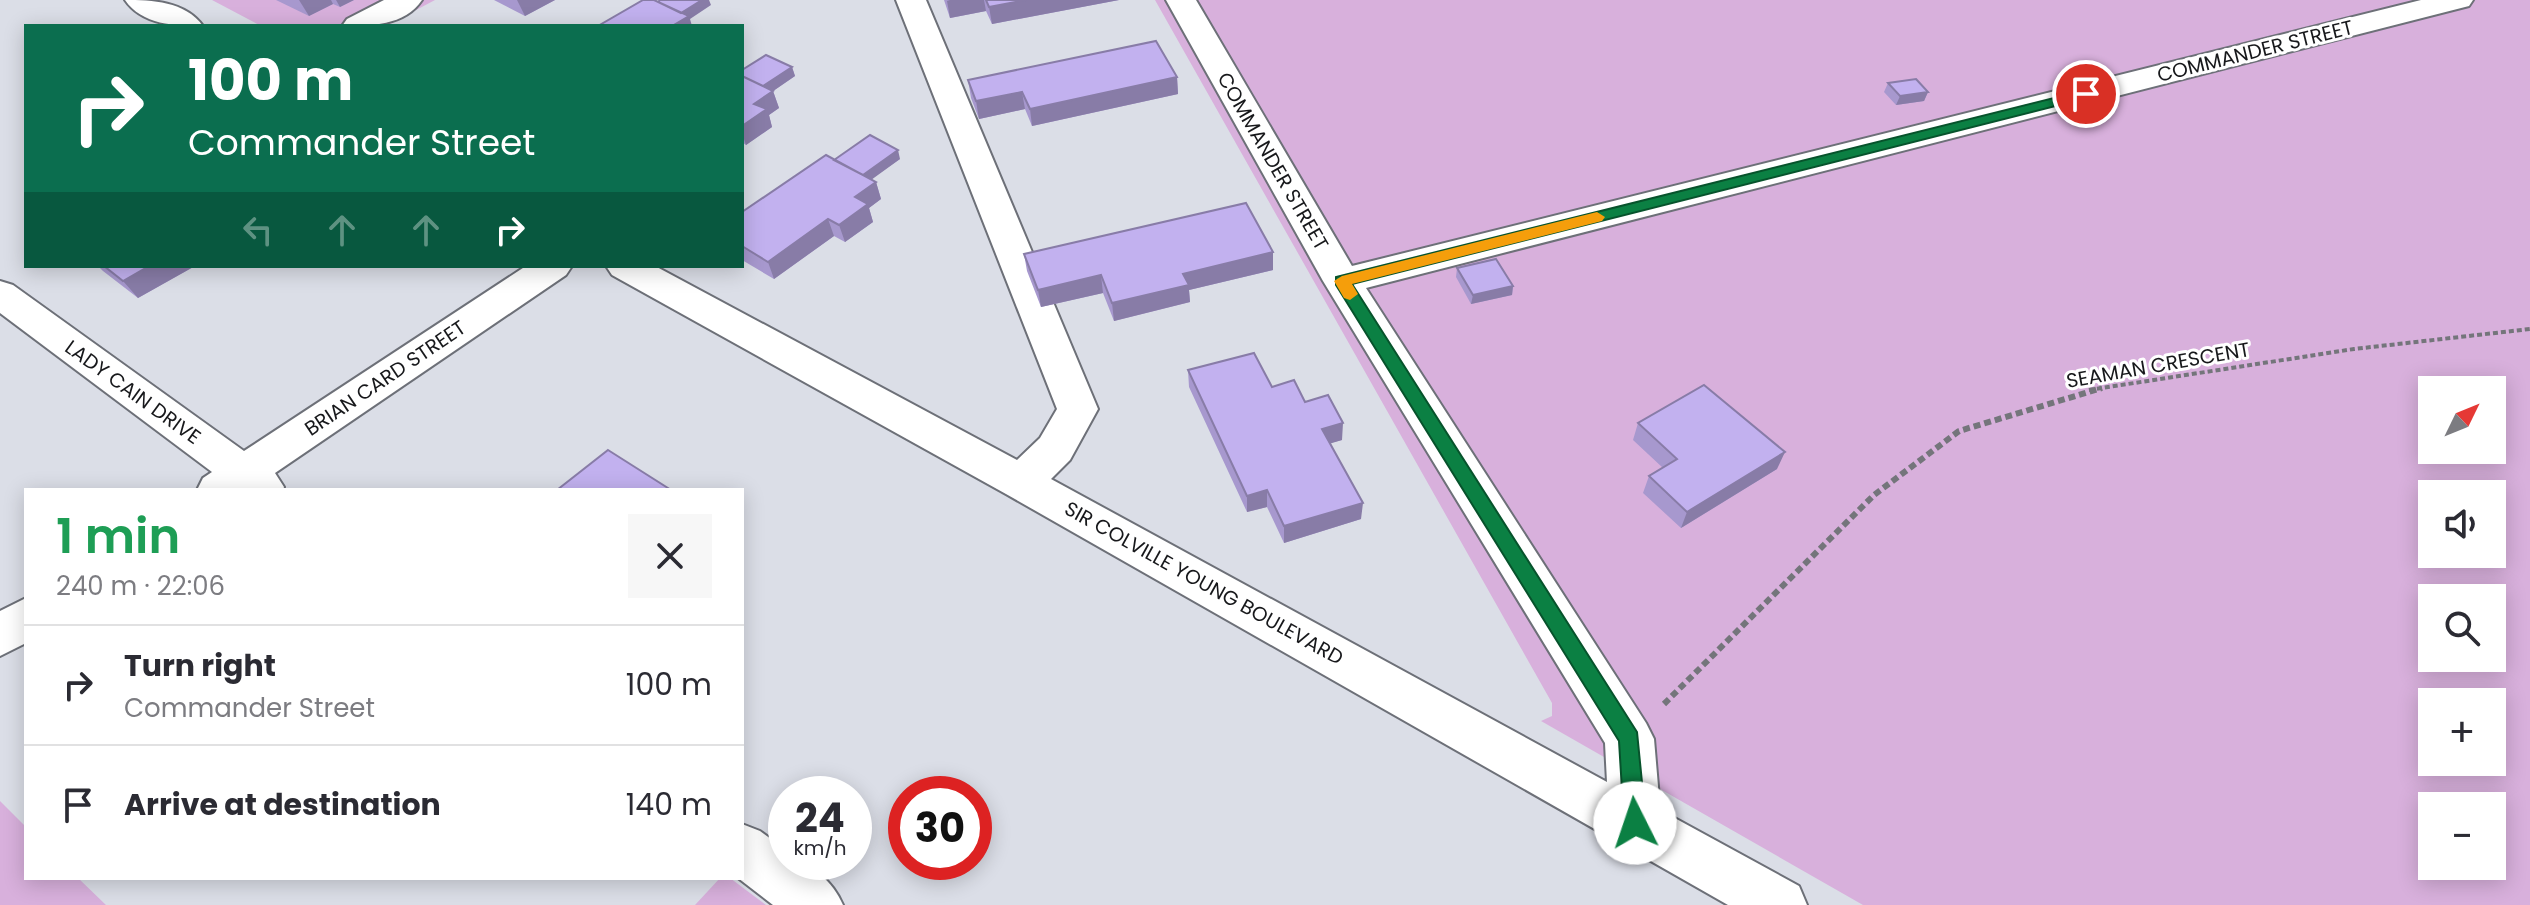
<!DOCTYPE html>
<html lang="en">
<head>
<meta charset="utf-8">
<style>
  :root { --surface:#fff; --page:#f7f7f7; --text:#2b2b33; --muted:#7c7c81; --line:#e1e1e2 }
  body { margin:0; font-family:Poppins,sans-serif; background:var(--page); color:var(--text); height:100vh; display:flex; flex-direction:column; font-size:30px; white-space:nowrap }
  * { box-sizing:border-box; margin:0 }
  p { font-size:26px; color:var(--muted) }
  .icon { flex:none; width:44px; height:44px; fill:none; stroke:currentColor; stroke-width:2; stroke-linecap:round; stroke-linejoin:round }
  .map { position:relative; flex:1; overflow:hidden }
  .sheet { position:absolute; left:24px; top:488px; width:720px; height:392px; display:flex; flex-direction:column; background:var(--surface); border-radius:0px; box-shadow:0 4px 20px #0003 }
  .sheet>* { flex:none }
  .top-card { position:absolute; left:24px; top:24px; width:720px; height:244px; border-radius:0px; box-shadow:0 4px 20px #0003; background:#0b6e4f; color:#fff; overflow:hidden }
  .needle { width:52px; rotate:47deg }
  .fabs { position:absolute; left:2418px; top:376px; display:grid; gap:16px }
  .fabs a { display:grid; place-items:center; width:88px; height:88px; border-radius:0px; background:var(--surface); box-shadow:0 4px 20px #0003; font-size:40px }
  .speed { position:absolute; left:768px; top:776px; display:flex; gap:16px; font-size:40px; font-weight:700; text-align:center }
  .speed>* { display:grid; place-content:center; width:104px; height:104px; border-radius:50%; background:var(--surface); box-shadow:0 4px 20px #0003; line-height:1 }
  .speed small { font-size:20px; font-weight:400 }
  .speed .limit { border:12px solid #d22; background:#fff; color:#111 }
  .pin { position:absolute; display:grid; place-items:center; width:68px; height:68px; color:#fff; margin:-34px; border:4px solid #fff; border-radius:50%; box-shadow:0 2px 8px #0007 }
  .me { position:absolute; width:88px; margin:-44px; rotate:356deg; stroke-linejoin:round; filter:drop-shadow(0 0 6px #0008) }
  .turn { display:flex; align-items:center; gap:28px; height:168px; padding:0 32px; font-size:36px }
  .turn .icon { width:104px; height:104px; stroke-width:2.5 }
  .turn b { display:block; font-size:56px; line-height:68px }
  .lanes { display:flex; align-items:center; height:76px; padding:0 32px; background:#0003; justify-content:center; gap:40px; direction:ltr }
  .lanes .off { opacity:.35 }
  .round { display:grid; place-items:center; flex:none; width:84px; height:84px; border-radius:0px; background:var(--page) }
  .overview { display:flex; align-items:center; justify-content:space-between; height:136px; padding:0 32px }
  h1 { font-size:48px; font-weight:600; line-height:60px; color:#1e9e55 }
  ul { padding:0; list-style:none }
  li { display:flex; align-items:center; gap:24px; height:120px; padding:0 32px; border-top:2px solid var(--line) }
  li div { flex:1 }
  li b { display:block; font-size:30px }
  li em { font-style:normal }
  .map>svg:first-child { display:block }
</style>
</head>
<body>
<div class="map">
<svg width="2530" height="905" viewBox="0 0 2530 905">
  <rect width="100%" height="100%" fill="#dbdee7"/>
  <!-- green -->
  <path fill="#d8b0dc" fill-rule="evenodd" d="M212 0H435L386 26H261Z
    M1155 0H2530V905H1863L1541 721 1552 716V703ZM2432 390H2492V450H2432ZM2432 494H2492V554H2432ZM2432 598H2492V658H2432ZM2432 702H2492V762H2432ZM2432 806H2492V866H2432Z
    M0 801 26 827V878H78L106 905H0Z
    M720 878H730L766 905H695Z"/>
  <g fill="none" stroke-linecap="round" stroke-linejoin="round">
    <!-- street casing -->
    <g stroke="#6d7078" stroke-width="4">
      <path id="street" d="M125 0C152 0 185 1 203 26 175 26 142 25 125 0Z
        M384 0H422C405 26 370 26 342 26L347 19Z
        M896 0H926L1098 409 1070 460 1051 479 1607 782 1605 743 1323 281 1166 0H1196L1352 266 2421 0H2473L2469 6 1366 288 1646 723 1654 739 1660 810 1799 886 1807 905H1728L1006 494 612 275 606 266H655L1017 460 1040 438 1057 409Z
        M526 266H572L566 275 275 473 284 487 283 490H197L203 478 212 472 0 313V281L13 285 244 451Z
        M26 598V643L0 656V611Z
        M742 824 760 831 786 850V862C812 862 833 882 843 905H773L738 878H742Z"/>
    </g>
    <!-- path-far1 -->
    <path stroke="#74757b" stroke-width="4" stroke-dasharray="5 3" stroke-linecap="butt" d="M2089 390 2354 349 2530 329"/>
    <!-- path -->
    <path stroke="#74757b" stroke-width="6" stroke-dasharray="7 4" stroke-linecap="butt" d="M1664 704 1874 495 1959 431 2102 388"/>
    <!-- street -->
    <use href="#street" fill="#fff" fill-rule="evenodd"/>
  </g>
  <!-- wall -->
  <path fill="#a798ce" d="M276 0H354L340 7 333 4 309 16Z
    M494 0H555L525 16Z
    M944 0H1119L992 24 986 11 950 18Z
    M792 67 795 76 773 91 779 108 769 115 772 127 746 145 742 142V70Z
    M1177 77 1178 94 1032 126 1025 109 979 119 971 98 968 80Z
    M1888 83 1928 92 1924 101 1896 105 1884 92Z
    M900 159 871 179 876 182 881 199 869 208 873 222 845 242 834 236 774 279 742 260V212L834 160Z
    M1024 254 1273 270 1189 290 1190 302 1114 321 1103 293 1041 307 1027 271Z
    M98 266H195L138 298 103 271Z
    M1457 268 1513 286 1512 295 1471 304 1456 277Z
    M1188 370 1272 387 1305 402 1342 440 1330 443 1361 519 1284 543 1267 507 1247 512 1189 387Z
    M1638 423 1777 469 1681 528 1643 493 1649 476 1663 468 1633 440Z"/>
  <!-- shaded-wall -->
  <path fill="#887ca7" d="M299 0H331L333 4 309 16Z
    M336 0H354L340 7Z
    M517 0H555L525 16Z
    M702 0H709L711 5 690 19 692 26H672L675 16Z
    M950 0H984L986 11 950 18 947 1Z
    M1026 0H1119L992 24 989 7Z
    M792 67 795 76 760 100 757 91Z
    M1177 77 1178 94 1032 126 1030 109Z
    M773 91 779 108 769 115 772 127 746 145 742 133V126L754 104Z
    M1022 92 1025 109 979 119 976 101Z
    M1928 92 1924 101 1896 105 1900 96Z
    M898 150 900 159 860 188 857 179Z
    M876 182 881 199 869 208 873 222 845 242 839 225 855 197Z
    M828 219 834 236 774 279 768 262Z
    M1273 252V270L1189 290 1190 302 1114 321 1112 303 1183 274Z
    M149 266H195L138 298 123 281Z
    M1101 275 1103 293 1041 307 1038 290Z
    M1513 286 1512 295 1471 304 1473 295Z
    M1343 423 1342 440 1322 446V429Z
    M1785 452 1777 469 1681 528 1687 512Z
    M1267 490V507L1247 512V496Z
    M1363 503 1361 519 1284 543V526Z"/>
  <!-- building -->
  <path fill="#c2b1ef" stroke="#887ca7" stroke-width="2" d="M643 0H654L689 16 672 26H598Z
    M660 0H702L681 13 658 2Z
    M986 0H1026L989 7Z
    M1156 41 1177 77 1030 109 1022 92 976 101 968 80Z
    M766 55 792 67 763 86 742 76V70Z
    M742 76 773 91 754 104 767 109 742 126Z
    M1916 79 1928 92 1900 96 1888 83Z
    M870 135 898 150 863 175 834 160Z
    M826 155 876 182 855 197 868 204 839 225 828 219 768 262 742 246V212Z
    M1246 203 1273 252 1183 274 1189 285 1112 303 1101 275 1038 290 1024 254Z
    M1496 259 1513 286 1473 295 1457 268Z
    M104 266H149L123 281Z
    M1254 353 1272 387 1294 380 1305 402 1328 395 1343 423 1322 429 1363 503 1284 526 1267 490 1247 496 1188 370Z
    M1704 385 1785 452 1687 512 1649 476 1677 459 1638 423Z
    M608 450 671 490H557Z"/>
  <!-- route -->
  <path fill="#0b8043" stroke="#07532c" stroke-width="2" d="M2086 90 2091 91V97L1352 284 1637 732 1646 823 1643 830 1635 833 1627 830 1624 823 1619 741 1336 285V277Z"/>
  <!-- slow -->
  <path fill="#f59e0b" d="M1597 212 1605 217 1602 221 1352 284 1358 294 1350 300 1344 298 1334 281 1342 276Z"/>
  <g text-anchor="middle" stroke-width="6" stroke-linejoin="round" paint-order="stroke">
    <!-- street labels -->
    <g font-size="20" fill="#17181b" stroke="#fff">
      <text transform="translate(2255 51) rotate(-14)" y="7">COMMANDER STREET</text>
      <text transform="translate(1273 161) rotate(60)" y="7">COMMANDER STREET</text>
      <text transform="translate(2158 365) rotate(-10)" y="7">SEAMAN CRESCENT</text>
      <text transform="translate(385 378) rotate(-34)" y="7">BRIAN CARD STREET</text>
      <text transform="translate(133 392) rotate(36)" y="7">LADY CAIN DRIVE</text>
      <text transform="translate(1204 583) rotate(29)" y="7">SIR COLVILLE YOUNG BOULEVARD</text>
    </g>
  </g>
</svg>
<div class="fabs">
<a><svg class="needle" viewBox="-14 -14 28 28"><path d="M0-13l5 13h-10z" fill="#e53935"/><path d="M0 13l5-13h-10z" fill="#7c7c81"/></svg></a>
<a><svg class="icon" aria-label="sound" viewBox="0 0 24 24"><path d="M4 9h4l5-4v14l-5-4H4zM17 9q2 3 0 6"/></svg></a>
<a><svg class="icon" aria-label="search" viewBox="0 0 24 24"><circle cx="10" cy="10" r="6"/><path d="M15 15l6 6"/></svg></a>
<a>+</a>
<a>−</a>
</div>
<div class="speed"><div>24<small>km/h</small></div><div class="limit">30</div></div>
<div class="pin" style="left:2086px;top:94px;background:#d93025"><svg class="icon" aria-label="arrive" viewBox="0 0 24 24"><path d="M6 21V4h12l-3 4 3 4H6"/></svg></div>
<svg class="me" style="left:1635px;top:823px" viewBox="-20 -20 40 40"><circle r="19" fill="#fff"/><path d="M0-13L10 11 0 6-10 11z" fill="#0b8043"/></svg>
<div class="top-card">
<div class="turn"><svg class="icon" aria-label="right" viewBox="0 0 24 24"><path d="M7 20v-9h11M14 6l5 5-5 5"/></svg><div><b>100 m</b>Commander Street</div></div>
<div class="lanes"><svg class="icon off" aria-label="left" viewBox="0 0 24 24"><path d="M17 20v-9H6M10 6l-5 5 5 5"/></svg><svg class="icon off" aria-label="ahead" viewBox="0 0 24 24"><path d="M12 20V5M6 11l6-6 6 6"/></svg><svg class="icon off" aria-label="ahead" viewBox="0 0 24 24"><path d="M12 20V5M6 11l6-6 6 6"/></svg><svg class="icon" aria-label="right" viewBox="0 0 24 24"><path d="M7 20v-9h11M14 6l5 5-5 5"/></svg></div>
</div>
<section class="sheet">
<div class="overview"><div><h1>1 min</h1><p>240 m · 22:06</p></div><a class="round"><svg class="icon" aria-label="close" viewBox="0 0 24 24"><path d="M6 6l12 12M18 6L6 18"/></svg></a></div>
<ul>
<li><svg class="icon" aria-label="right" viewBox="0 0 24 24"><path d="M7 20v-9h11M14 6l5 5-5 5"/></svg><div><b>Turn right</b><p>Commander Street</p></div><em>100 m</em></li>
<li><svg class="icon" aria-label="arrive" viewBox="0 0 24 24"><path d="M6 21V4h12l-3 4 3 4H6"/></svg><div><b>Arrive at destination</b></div><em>140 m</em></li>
</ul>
</section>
</div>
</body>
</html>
